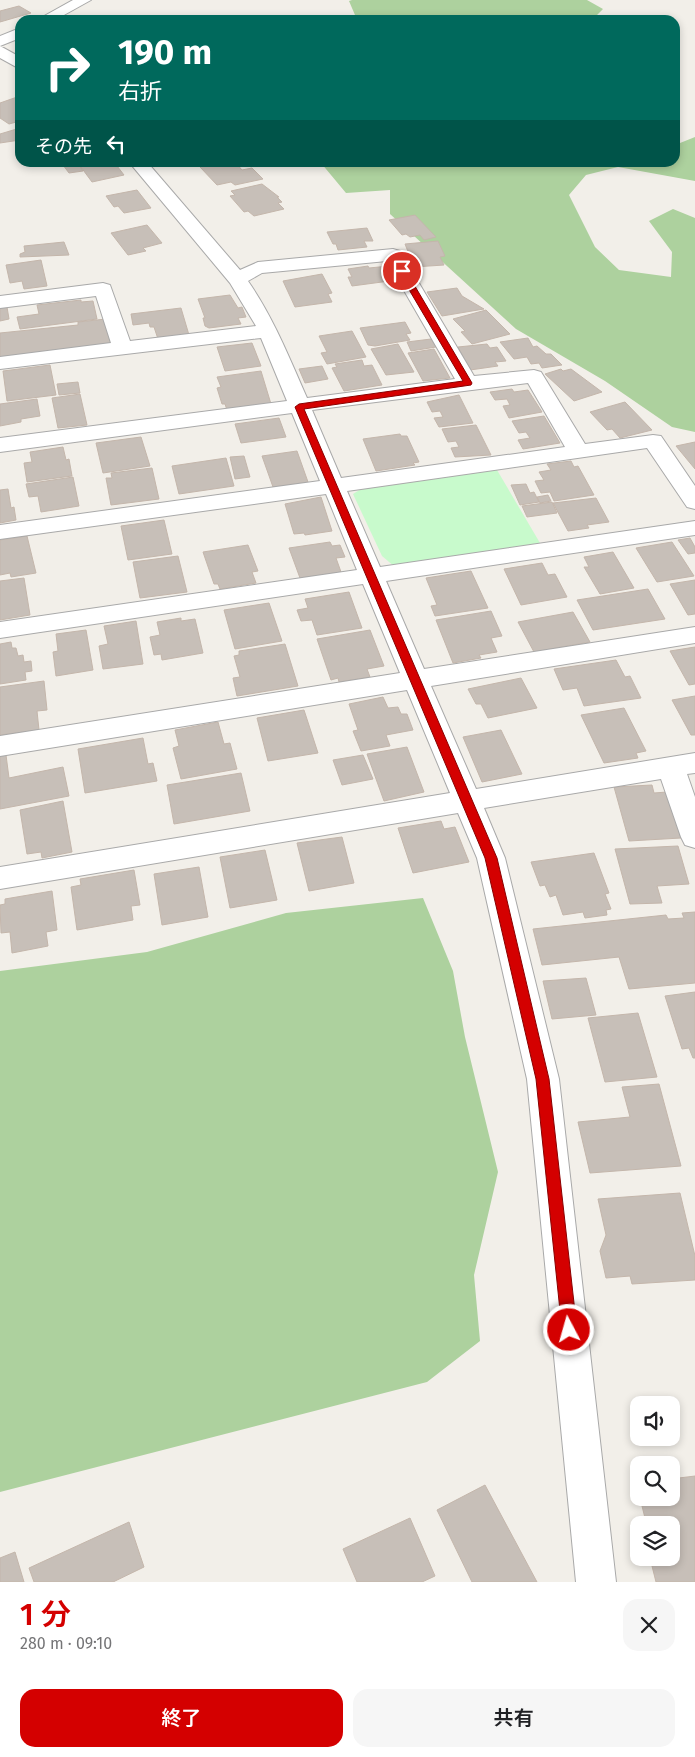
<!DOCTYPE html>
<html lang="ja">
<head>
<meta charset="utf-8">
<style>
  :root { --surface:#fff; --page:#f6f6f6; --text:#202124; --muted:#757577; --accent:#d40000 }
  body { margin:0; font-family:"Fira Sans","Noto Sans JP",sans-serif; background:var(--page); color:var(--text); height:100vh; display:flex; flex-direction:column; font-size:19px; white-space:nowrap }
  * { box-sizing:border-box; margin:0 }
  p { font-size:16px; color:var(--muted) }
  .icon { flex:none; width:28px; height:28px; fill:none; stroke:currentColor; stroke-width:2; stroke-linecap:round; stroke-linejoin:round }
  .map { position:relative; height:1582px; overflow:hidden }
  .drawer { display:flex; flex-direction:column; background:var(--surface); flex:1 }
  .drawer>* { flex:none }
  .guide { position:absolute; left:15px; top:15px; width:665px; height:152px; border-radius:15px; box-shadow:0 2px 8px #0003; background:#00695c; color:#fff; overflow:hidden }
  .controls { position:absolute; left:630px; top:1396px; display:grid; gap:10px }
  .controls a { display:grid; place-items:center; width:50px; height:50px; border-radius:10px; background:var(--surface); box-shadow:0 2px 8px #0003; font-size:25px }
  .pin { position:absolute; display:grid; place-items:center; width:42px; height:42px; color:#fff; margin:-21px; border:2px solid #fff; border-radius:50%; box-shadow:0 1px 5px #0007 }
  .me { position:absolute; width:55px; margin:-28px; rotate:354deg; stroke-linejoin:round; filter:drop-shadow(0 0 4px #0008) }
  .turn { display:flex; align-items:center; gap:18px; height:105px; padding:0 20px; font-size:22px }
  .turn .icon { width:65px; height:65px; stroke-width:2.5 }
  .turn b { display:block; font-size:35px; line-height:42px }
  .then { display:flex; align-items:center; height:48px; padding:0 20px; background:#0003; gap:10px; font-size:19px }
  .round { display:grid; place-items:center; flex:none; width:52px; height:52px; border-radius:15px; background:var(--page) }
  .summary { display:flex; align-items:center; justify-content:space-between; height:85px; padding:0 20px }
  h1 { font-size:30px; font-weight:600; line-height:38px; color:var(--accent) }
  .cta { display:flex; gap:10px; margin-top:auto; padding:10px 20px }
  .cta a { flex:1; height:58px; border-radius:15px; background:var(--accent); color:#fff; font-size:20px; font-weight:600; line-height:58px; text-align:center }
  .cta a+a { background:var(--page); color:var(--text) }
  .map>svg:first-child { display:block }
</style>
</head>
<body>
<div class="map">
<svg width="695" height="1582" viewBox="0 0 695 1582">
  <rect width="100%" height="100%" fill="#f2efe9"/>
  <!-- forest -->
  <path fill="#add19e" d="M352 0H587L603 9 592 20H365L355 15 349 1Z
    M695 137V181L618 167 586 175 569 195 595 247 619 270 671 277 672 252 649 221 673 209 695 218V432L672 427 605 381 516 329 390 214V190L346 193 321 163 675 162V145Z
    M423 898 453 971 465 1037 498 1172 474 1275 480 1341 427 1382 0 1492V971L147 952 286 913Z"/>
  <!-- park -->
  <path fill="#c8facc" d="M497 470 540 543 395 567 382 556 353 494 361 489Z"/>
  <!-- building -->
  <path fill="#c7bfb8" stroke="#c4b6ab" d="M19 6 31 13 0 22V11Z
    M20 96V121L9 124 0 118V103Z
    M20 128V140L0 143V134Z
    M77 162 83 171 69 173 63 165Z
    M114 162 124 175 92 182 78 163Z
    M213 162H235L242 170 252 168 263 179 235 185 231 182 217 185 200 167Z
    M262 184 279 197H277L282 202 278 203 284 209 254 216 248 211 244 212 230 196 235 195 231 191Z
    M137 190 151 208 124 213 118 206 114 207 106 196Z
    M415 215 436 237 424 240 420 235 410 237 406 234 402 235 389 220Z
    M147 225 162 243 143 248 146 251 128 255 111 233Z
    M367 228 373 241H364L367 247 338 250 336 244H333L327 232Z
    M438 241 445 256 440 257 444 265 414 267 405 244Z
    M64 242 69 255 20 257V254L25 252 24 246Z
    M41 260 47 286 24 289 22 281 10 283 6 265Z
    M368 266 369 268 389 266 397 280 352 286 348 277H352L348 269Z
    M322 274 332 293 328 294 332 302 295 307 283 281Z
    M457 288 462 296 484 309 442 316 427 292Z
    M230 295 238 308 242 307 246 317 238 318 241 324 209 328 205 326 203 318H205L198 299Z
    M81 300V302L93 301 97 319 20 329 17 317 39 314 37 305Z
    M0 307H7L9 319 0 321Z
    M181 308 189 335 158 339 154 327H150L149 323 133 325 131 314Z
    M486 310 510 334 472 344 461 332 465 331 453 319Z
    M106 319 112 340 107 345 0 357V333L78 325V322Z
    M405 322 411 333 406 334 410 340 375 346 368 345 360 328Z
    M352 331 366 357 327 364 321 353 327 352 319 336Z
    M528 338 533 347 537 346 546 354H551L562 365 542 368 539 363 531 364 527 357 514 359 500 342Z
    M431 339 436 347 411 351 407 342Z
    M252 343 261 366 225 371 217 347Z
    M398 344 414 372 386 375 371 349Z
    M487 344 490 348 497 347 506 361 495 362 498 366 470 370 458 347Z
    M434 349 450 378 423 381 408 353Z
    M362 360 364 366 372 365 382 385 344 391 332 368 337 367 335 364Z
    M50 365 56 395 7 401 3 371Z
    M322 366 328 379 305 383 299 369Z
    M561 369 563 371 571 369 602 392 574 401 545 374Z
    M261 371 271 404 227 410 225 404H222L217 388 221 387 217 377Z
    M78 382 80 393 59 395 57 384Z
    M512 389 514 392 528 390 542 412 509 418 503 406 510 405 507 399 495 400 490 392Z
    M80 394 87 425 58 428 52 398Z
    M459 395 473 423 439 427 434 418 443 417 440 411 432 412 427 402Z
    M37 399 40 416 21 419V422L0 426V404Z
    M625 402 652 430 620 438 612 429 607 430 590 412Z
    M544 416 560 443 523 449 518 440 530 438 526 432 519 433 512 421Z
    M279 418 286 437 241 443 235 424Z
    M476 425 491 455 455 457 451 448 459 447 456 441 448 442 442 429Z
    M400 434 401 436H407L419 462 413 463 415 465 376 471 363 439Z
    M141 437 150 466 103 473 96 443Z
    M695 442V469L676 446Z
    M63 447 66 460 69 459 72 476 27 482 24 463 32 462 30 452Z
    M297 451 308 482 273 487 262 456Z
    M244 456 250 477 235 479 230 457Z
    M226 458 234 486 179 494 172 466Z
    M571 461 574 467 578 466 594 495 554 501 550 492 541 493 535 481 544 480 539 472 551 470 547 464Z
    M152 468 159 499 111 505 106 478H112L111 473Z
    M73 477 79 506 41 512 38 496 29 497 26 484Z
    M526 484 530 493 534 492 539 502 520 505 511 485Z
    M8 489 11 508 14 507 16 520 0 523V490Z
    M548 495 551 501 540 503 537 497Z
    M321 497 332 531 305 535 304 533 294 534 285 504Z
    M596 498 609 522 587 525 589 528 568 531 553 503Z
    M552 502 557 513 527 517 522 506Z
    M164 520 172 554 128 560 121 526Z
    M27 536 36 573 11 577 10 573 0 575V540Z
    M690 538 695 547V553L688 554 678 540Z
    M330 542 332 546 340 545 345 557 336 558 341 572 300 578 289 548Z
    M672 542 694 576 657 582 636 548Z
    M248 545 258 571 252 572 256 583 220 589 218 584H214L203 552Z
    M613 552 634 588 600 594 584 567H589L584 557Z
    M178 556 187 592 140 598 133 562Z
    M542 563 548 575 555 574 567 597 521 605 504 569Z
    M471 571 488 608 435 616 431 606 437 605 426 578Z
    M24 578 30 615 0 620V581Z
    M695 580V614L688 615 670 584Z
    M648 589 665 619 593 630 577 600Z
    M349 592 362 628 317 635 312 620 301 621 297 610 308 608 305 599Z
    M269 603 282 641 235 649 224 610Z
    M491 611 502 636 491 638 497 652 479 655 481 658 453 663 436 620Z
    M573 612 590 642 534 652 518 622Z
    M181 618V621L195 619 203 653 162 660 161 654 154 655 150 637 160 635 157 622Z
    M136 621 143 664 103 669 99 646 108 644 104 626Z
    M86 630 93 670 56 676 53 652 58 651 56 634Z
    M370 630 384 666 367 669 370 677 339 682 338 678 331 680 317 639Z
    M11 642 12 648H16L18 656 23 655 24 662 31 661 32 671 25 672 26 680 0 684V644Z
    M285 644 298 686 237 696 233 678 240 677 234 656 239 655V651Z
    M695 647V684L689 685 670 651Z
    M616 660 625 677 630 676 641 698 584 706 577 688 563 690 554 669Z
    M521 678 537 708 488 718 481 704H476L468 689Z
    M44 681 47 710 37 711 39 730 0 735V687Z
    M695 696V735H691L672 700Z
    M383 697 388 708 398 707 401 714H407L413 730 386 735 390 746 361 751 353 731 358 730 349 704Z
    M624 708 646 751 636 753 638 758 604 763 581 715Z
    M304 710 318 753 268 761 257 718Z
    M218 722 224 744 230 743 237 769 181 779 173 748 179 746 175 730Z
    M501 730 522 774 482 782 463 737Z
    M143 738 148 764 153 763 157 781 85 793 78 749Z
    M407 747 424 792 384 801 367 754Z
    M6 755 9 778 63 767 69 796 0 809V756Z
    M363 755 373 779 342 785 333 760Z
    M241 773 250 811 174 824 167 785Z
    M652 785 654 793 667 792 681 838 629 841 614 787Z
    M63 801 72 852 42 858 41 852 27 854 20 810Z
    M441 821 444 829 455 827 469 862 413 873 398 828Z
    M342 837 354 883 309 891 297 843Z
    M678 846 689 884 657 886 662 903 630 904 615 849Z
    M265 850 277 900 230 908 220 857Z
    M594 853 609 893 605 894 611 909 606 910 607 915 585 918 583 912 563 915 556 895 550 897 545 885 540 886 531 862Z
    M199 867 208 917 162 925 154 874Z
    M134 870 140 905 131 906 133 920 77 930 71 887 81 885 80 879Z
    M52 891 57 930 46 932 48 946 12 953 10 932 1 933 0 905 5 904V899Z
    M695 912V983L629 989 619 957 542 965 533 929 666 915 668 919 684 918 682 913Z
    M586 978 596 1015 552 1019 543 981Z
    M695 992V1058H693L689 1048 682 1049 665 996Z
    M638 1013 657 1077 605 1082 588 1018Z
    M659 1084 681 1166 590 1173 578 1122 630 1117 622 1087Z
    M680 1193 695 1256V1280L632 1284 630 1276 606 1278 600 1251 606 1235 598 1199Z
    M695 1476V1582H656L650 1558H671V1525H642L641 1519 645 1518 640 1498H671V1479Z
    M485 1485 537 1582H472L437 1510Z
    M410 1518 435 1576 422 1582H357L343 1549Z
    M129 1522 144 1567 113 1582H34L29 1568Z
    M15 1552 24 1582H0V1558Z"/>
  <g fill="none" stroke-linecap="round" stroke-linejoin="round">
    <!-- minor casing -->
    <g stroke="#a9a9a9" stroke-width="2">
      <path id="minor" d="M73 0H91L55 20H37Z
        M20 28V38L0 46 20 57V69L0 58V36Z
        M129 162H147L240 270 258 262 393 249 400 251 474 376 534 370 541 372 585 444 653 435 661 436 695 486V509L687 507 647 448 347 491 380 567 695 521V535L386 581 424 669 695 627V643L431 686 476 789 695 753V773L687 774 695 797V848L685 845 681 837 661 779 484 808 505 858 559 1079 616 1582H576L527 1079 477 858 458 813 0 889V867L450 793 407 690 0 756V736L400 673 363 584 0 638V622L357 570 326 494 0 539V525L320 481 292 413 0 452V438L287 401 261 338 0 369V357L111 343 96 296 0 308V296L103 283 110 285 130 341 256 326 230 283ZM387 261 455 379 307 398C289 357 273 317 248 281L262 273ZM528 383 565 447 341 478 312 410Z"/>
    </g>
    <!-- minor -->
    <use href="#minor" fill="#fff" fill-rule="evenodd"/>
  </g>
  <!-- route -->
  <path fill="#d40000" stroke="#8a0000" d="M402 269 406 271 472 383 471 385 304 409 497 858 549 1079 577 1330 575 1336 569 1338 564 1336 562 1330 536 1079 485 858 295 407 299 404 463 381 398 271Z"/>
</svg>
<div class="controls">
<a><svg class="icon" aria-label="sound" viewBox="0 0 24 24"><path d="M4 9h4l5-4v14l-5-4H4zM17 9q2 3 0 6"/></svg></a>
<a><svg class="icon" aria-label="search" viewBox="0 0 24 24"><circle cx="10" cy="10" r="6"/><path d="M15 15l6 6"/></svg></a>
<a><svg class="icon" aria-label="layers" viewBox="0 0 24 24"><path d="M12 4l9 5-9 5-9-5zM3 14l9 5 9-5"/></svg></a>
</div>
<div class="pin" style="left:402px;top:271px;background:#d93025"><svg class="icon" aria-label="arrive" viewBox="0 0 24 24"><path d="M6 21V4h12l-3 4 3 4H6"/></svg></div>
<svg class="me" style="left:569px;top:1330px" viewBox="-20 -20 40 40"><circle r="17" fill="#d40000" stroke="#fff" stroke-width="3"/><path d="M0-11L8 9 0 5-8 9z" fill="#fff"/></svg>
<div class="guide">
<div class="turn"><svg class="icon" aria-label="right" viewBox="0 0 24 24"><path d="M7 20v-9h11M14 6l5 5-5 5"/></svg><div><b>190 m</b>右折</div></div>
<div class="then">その先<svg class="icon" aria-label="left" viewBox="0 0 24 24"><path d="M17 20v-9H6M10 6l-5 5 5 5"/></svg></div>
</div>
</div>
<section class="drawer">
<div class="summary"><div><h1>1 分</h1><p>280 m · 09:10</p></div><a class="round"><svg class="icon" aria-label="close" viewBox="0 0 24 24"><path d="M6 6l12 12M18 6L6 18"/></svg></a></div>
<div class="cta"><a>終了</a><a>共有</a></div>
</section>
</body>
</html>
